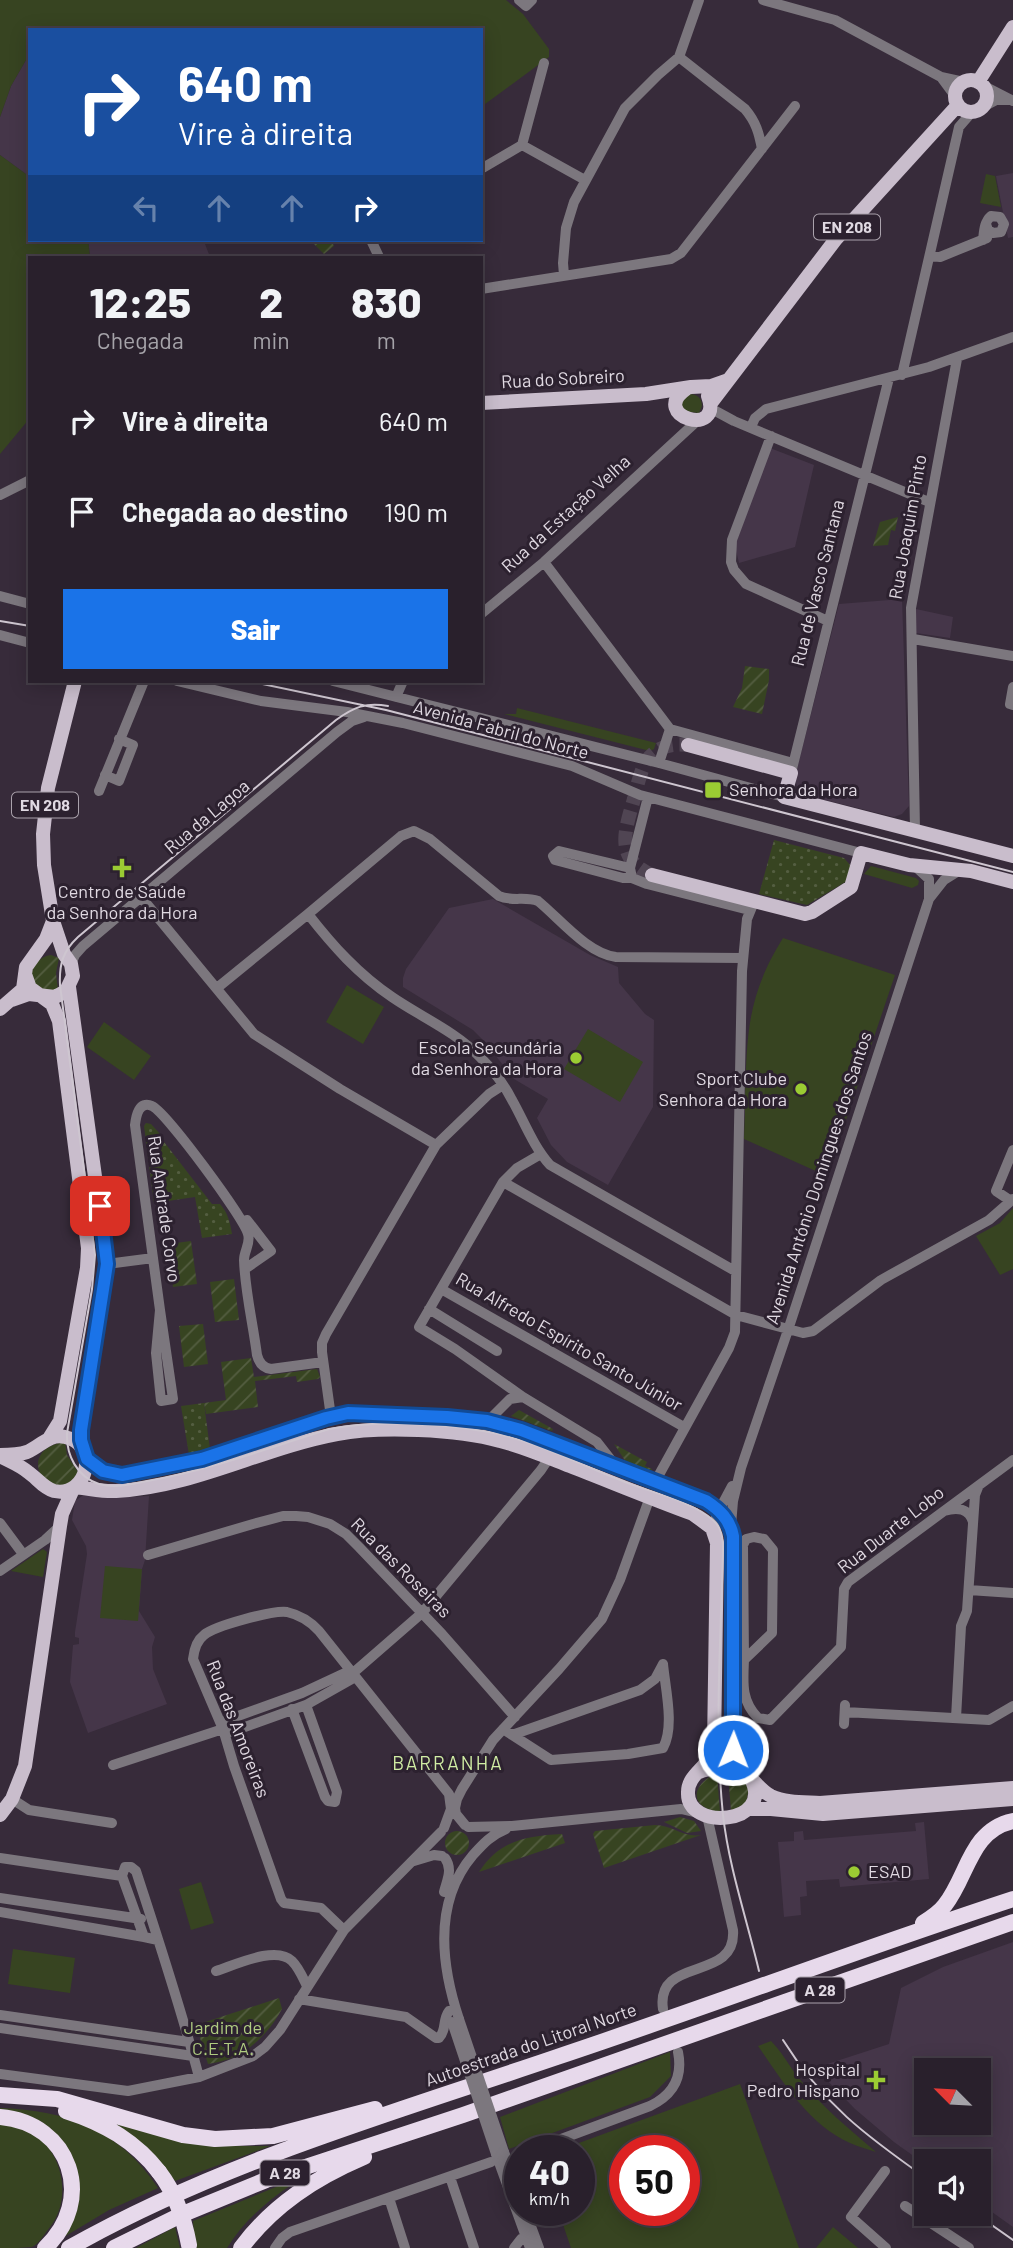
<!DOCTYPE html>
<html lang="pt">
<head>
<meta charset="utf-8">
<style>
  :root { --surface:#29202c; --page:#352d38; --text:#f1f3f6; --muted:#a5a3a9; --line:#453e48; --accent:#1a73e8 }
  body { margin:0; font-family:Barlow,sans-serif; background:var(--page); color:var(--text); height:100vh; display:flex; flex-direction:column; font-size:26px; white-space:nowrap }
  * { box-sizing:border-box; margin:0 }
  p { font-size:23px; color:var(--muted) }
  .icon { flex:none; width:38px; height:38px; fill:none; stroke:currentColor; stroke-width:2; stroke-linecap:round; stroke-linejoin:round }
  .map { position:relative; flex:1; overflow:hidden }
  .panel { position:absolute; left:28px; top:256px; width:455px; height:427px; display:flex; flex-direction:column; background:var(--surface); border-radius:0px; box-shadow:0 4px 18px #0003,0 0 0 2px var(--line) }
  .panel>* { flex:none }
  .hud { position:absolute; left:28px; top:28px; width:455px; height:214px; border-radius:0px; box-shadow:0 4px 18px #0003,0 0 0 2px var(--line); background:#1a4fa0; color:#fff; overflow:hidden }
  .needle { width:46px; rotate:294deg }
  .buttons { position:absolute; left:914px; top:2058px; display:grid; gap:14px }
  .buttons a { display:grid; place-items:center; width:77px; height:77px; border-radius:0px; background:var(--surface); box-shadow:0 4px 18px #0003,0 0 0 2px var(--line); font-size:35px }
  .speed { position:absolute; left:504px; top:2135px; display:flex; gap:14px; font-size:35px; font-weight:700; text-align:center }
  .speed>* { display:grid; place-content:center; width:91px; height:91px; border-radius:50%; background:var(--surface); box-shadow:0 4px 18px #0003,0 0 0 2px var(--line); line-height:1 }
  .speed small { font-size:18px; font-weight:400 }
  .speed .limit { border:10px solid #d22; background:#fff; color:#111 }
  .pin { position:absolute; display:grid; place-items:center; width:60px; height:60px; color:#fff; margin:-30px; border-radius:14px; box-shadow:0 4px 10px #0006 }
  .me { position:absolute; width:77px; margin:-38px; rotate:1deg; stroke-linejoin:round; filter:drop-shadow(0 0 5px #0008) }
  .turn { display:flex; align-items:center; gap:24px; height:147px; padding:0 35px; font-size:32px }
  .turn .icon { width:91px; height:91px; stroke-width:2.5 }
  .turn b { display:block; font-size:49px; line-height:60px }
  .lanes { display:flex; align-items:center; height:66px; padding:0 35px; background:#0003; justify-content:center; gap:35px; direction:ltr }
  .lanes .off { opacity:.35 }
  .eta { display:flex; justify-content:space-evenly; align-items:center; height:119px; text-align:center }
  .eta b { font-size:42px; font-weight:800; line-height:49px }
  .button { display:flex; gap:14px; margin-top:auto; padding:14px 35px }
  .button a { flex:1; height:80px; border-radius:0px; background:var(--accent); color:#fff; font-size:28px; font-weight:800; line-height:80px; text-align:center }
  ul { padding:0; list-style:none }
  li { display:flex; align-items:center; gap:21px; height:91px; padding:0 35px }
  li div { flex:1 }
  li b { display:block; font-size:26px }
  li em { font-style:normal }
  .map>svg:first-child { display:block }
</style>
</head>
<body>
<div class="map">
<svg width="1013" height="2248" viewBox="0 0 1013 2248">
  <defs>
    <pattern id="park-dots" width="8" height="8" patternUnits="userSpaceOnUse" patternTransform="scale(1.75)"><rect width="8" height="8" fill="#374421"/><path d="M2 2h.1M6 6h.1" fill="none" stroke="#545e41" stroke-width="1.8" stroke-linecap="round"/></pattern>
    <pattern id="garden-furrows" width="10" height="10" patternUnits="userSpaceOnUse" patternTransform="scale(1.75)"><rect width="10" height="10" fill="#374421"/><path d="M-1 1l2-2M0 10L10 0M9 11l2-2" fill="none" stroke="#545e41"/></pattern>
  </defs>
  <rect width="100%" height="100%" fill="#372b3a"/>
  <!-- built -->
  <path fill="#453649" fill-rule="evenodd" d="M26 60 30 62V177L0 155V117L11 86Z
    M1013 173V237L1008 238 996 176Z
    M88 240H209L205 244 210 257H90Z
    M770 448 814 465 795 547 739 563 735 546Z
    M902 599 909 806 902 814 894 817 805 795 797 788 795 777 839 604Z
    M916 609 953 617 950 638 916 633Z
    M493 899 590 955 618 967 619 983 645 1014 654 1020 653 1107 608 1185 567 1162 551 1145 537 1118 548 1099 514 1079 484 1041 473 1030 403 987V978L406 969 449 908Z
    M85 1494 101 1498 149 1496 145 1560 142 1569 139 1611 155 1637 152 1647 153 1669 167 1704 88 1733 70 1682 73 1645 79 1644V1638L75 1637V1632L87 1554 86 1546 72 1520 75 1501Z
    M924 1822 929 1879 840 1887 839 1879 806 1881 807 1896 800 1897 801 1915 784 1917 778 1842 794 1841V1832L803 1831 804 1840 916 1831 915 1823Z
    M1013 1942V2227L978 2202V2161H926V2165L894 2142 855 2109 815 2068 889 2044 901 1988 943 1967ZM926 2070H978V2123H926Z"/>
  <!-- grass -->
  <path fill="#374421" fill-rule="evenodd" d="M0 0H506L523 14 549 49V57L481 107V30H30V62L26 60 11 86 0 117Z
    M0 155 30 177V240H88L90 257H30V418L0 454Z
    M986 174 995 176 1001 207 980 203Z
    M689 394C697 394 702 398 702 406L699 413 682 411V400Z
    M517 708 656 743 654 749 650 751 504 714H516Z
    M871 866 916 878 919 881 918 885 912 888 864 874Z
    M783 938 895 975 827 1176 744 1139 745 1110 742 1109 745 1099C747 1033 747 996 783 938Z
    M347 985 384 1007 363 1044 326 1022Z
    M104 1022 151 1056 134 1080 87 1047Z
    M588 1029 643 1062 620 1102 564 1069Z
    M1013 1208V1269L1000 1275 976 1236 1000 1223Z
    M43 1549 47 1552 43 1577 11 1571Z
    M105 1566 142 1569 138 1621 100 1618Z
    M201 1882 214 1923 191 1930 179 1889Z
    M13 1949 75 1958 70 1993 8 1984Z
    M771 2041C782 2052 788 2064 797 2076 820 2105 848 2128 876 2152 868 2149 859 2147 850 2143 809 2125 783 2082 758 2046Z
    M670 2052 671 2076 650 2097 509 2149 500 2117Z
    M740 2084 799 2248H571L558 2210H579V2151H557ZM625 2151H684V2210H625Z
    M0 2108C67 2110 120 2130 158 2188L109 2210 59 2240 70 2221 67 2148 56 2134 42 2122 21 2114 0 2110Z
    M103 2117 215 2146H270L175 2181C155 2153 133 2134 103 2117Z
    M0 2124C5 2125 11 2125 16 2126 59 2136 76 2194 50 2227 45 2233 40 2243 32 2247 24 2248 9 2248 0 2248Z
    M288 2182 291 2185C266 2202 243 2222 227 2248H195L193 2221Z
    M175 2227 180 2248H136Z
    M833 2227 858 2248H816Z"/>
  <!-- park -->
  <path fill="url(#park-dots)" d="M774 840 844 858 851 866 847 881 807 905 759 894Z
    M146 1123 151 1124 161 1135V1138L212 1204H220C228 1213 230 1222 232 1234L202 1238 195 1197 154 1203 144 1126Z
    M204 1403 210 1449 189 1455 181 1406Z"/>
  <!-- garden -->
  <path fill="url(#garden-furrows)" d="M317 240H331L334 246 324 254 313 243Z
    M898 517 895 531 891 530 888 545 873 546 880 522Z
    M745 666 769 669V680L762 714 733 707 742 688Z
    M51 955 59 958 56 973 58 990 46 992C43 990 39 988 36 985 25 972 37 957 51 955Z
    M191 1241 197 1284 173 1287 168 1244Z
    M234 1279 239 1320 215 1322 210 1282Z
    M203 1324 208 1364 184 1367 179 1326Z
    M251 1358 254 1377 317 1369 320 1377 318 1379 297 1382 296 1376 255 1381 258 1407 206 1414 204 1403 226 1400 221 1362Z
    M519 1410 553 1429 552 1431 511 1416Z
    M65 1442 67 1455 80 1475C76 1478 71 1484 66 1485 38 1492 21 1448 65 1442Z
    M614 1444 647 1462 645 1466 652 1469 650 1473 628 1465Z
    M717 1774 720 1812C716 1811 711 1811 708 1809 686 1800 700 1778 717 1774Z
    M728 1774 743 1778 749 1785 746 1806 731 1811Z
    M680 1817 694 1821 701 1831 687 1833 664 1822Z
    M655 1825C673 1825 683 1838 701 1835L604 1868 593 1834 595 1831Z
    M445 1843a12 12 0 1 1 24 0a12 12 0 1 1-24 0Z
    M562 1834 565 1843 479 1872C500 1840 526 1836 562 1834Z
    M279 1998 282 2009C266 2038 242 2060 208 2064L197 2028 199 2024Z"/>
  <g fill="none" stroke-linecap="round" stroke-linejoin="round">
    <!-- major-tunnel -->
    <path stroke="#504553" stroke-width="14" stroke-dasharray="14 7" stroke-linecap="butt" d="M652 875C614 859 625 830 634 799 637 786 640 773 646 761 657 747 670 743 688 745"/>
    <!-- minor -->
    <path stroke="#7c777e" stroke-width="10" d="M519 0 526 6 532 0
      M763 0 835 20 941 77 964 82
      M679 57 745 109C756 122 759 133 762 149
      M941 77 955 96
      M982 85 1013 101
      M979 109 996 100H1009
      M522 145 585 180
      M481 169 522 145 544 63
      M371 240 379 257
      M983 240C984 232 984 222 991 216L1000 217 1004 224 1001 232 993 233 988 230 986 224
      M930 256 940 257 987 238
      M564 275 563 263 566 228 574 202 625 108 658 75 679 57 699 0
      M481 289 671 259 681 253 795 106
      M902 375 959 127 972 112
      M710 408 734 421 929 502
      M751 427 755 418 766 409 929 367 1013 337
      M771 436 732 540 731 562 734 570 746 584 828 621
      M0 495 30 480
      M544 562 670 729 793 763
      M0 596 30 604
      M481 614 544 562 697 421
      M0 635 30 643
      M913 639 1013 656
      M177 681 261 701 347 712 403 723 572 766 640 795 861 853
      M333 681 659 763 784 797
      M1013 687 1010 704 1013 705
      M396 697 403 681
      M659 763 670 729
      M791 773 889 378
      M105 775 119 781 133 745 119 739
      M99 791 144 681
      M648 797 630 868 632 878 647 884 749 910
      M915 830 911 608 957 359
      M630 868 559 851 553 856 555 860 623 878H632
      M141 897 254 1034 340 1089 436 1145
      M929 899 944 880 960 870
      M308 914C333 946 358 974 392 997 421 1017 455 1031 480 1057 493 1070 504 1084 512 1100 524 1121 533 1146 550 1165L735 1271
      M71 964 75 955 83 946 337 732 352 721 364 717
      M217 988 308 914 401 836 414 831 430 839 499 896C512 902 525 896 538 901 560 919 588 954 616 957L742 958
      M541 1154 517 1168 503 1182 441 1289 684 1427
      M503 1182 736 1315 803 1333 813 1331 881 1280 989 1220 1013 1199
      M1011 1201 996 1191 1013 1150
      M107 1264 153 1258
      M245 1269 271 1251 247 1220
      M441 1289 419 1327 455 1349 523 1397
      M429 1309 497 1351
      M160 1310 135 1125C136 1116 139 1100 152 1106 166 1112 244 1218 248 1234 251 1243 244 1251 244 1260 245 1291 253 1324 257 1355 259 1363 263 1368 271 1369L323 1362
      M160 1310 173 1399 161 1401 156 1353Z
      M331 1417 322 1352V1343L326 1334 436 1145 489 1094 503 1085
      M484 1425 510 1399 523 1397 597 1442 615 1465
      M655 1482 729 1348 735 1332 742 971 747 919 754 902
      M944 1511C957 1507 969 1508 973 1522
      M0 1523 23 1554
      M731 1525 733 1501 741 1468 788 1330 929 899V879L916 867
      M715 1535 716 1516 732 1486
      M754 1537 764 1539 773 1550 772 1633 744 1660 743 1545 746 1539Z
      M148 1555 253 1524 283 1516H296L308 1517 330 1524 346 1534 359 1547 442 1634 515 1717
      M0 1571 45 1540 60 1526
      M969 1590 1013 1593
      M744 1660C743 1683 741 1701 758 1718L770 1720 841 1647 844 1589 848 1582 1013 1460
      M353 1673 422 1613 541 1470 549 1458
      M292 1709 325 1797 328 1801 335 1802 337 1792 306 1705
      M845 1712 989 1720 1013 1706
      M956 1718 961 1626 967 1611 975 1495 979 1485
      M844 1724 845 1705
      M503 1729 551 1760 628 1754 663 1748C675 1727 665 1687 663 1664
      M512 1735 640 1690 655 1679 663 1664
      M113 1765 223 1729 231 1732 306 1705 352 1679 353 1673 347 1672 302 1693 227 1720 223 1729
      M12 1799 29 1810 112 1823
      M465 1825 456 1814 455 1808 457 1799 462 1789 493 1740 559 1669 602 1619 620 1580 650 1497
      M468 1827 512 1826 681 1809 698 1813
      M0 1858 122 1876
      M414 1861 434 1855 442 1856
      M444 1892C447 1880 453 1869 445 1858
      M0 1898 141 1919
      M0 1912 144 1937
      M344 1930 321 1908 284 1903 281 1899 234 1766 223 1729 193 1659C194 1650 196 1641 204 1635 214 1626 273 1610 287 1612 300 1615 310 1621 319 1631L449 1794 451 1809 444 1828
      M158 1940 144 1937 122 1876 125 1867H131L136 1871C158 1939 181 2008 199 2077
      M216 1971C235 1965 276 1945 292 1961 299 1968 303 1978 307 1986
      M299 1999 406 2017 436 2038H439C447 2030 442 2020 449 2011
      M663 2009C655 1955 737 1983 733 1930L707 1816
      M0 2015 189 2042
      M459 2019C441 1965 433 1902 473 1855 483 1844 491 1835 506 1829
      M0 2028 193 2056
      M0 2074 128 2091 199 2077 253 2056 265 2047 280 2030 344 1930 441 1832
      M529 2151 650 2106C673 2095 683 2077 678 2052
      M504 2152 520 2195
      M496 2154 530 2248
      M885 2171 851 2217 886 2248
      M450 2177 474 2248
      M389 2198 405 2248
      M905 2206 969 2248
      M525 2210 539 2248
      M539 2216 540 2210
      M275 2248 282 2238 290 2232 491 2162
      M514 2248 521 2239"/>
    <!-- major -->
    <path stroke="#c9bdcc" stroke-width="14" d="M955 96a16 16 0 1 1 32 0a16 16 0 1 1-32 0Z
      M978 82 1013 27
      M686 389C648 416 724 439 708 396
      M481 403 646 394 691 387 711 386 728 380
      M711 403 836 239 958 105
      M688 745 791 773 784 797 1013 856
      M652 875 805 914 812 912 851 887 861 853 909 865 971 871 1013 882
      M25 974 30 988 52 1004 59 1021 88 1248 87 1268 60 1421 50 1437
      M69 987 107 1264 81 1428V1440L85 1453
      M12 1000 29 994 55 997 66 991 73 976 71 964 64 954 53 921 44 865 43 834 48 788 75 681
      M0 1009 23 989 26 967 46 939 53 921
      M0 1455C9 1455 18 1455 27 1452 40 1447 49 1433 65 1437 100 1444 88 1498 54 1491 43 1488 37 1478 28 1472 20 1465 9 1461 0 1456
      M87 1459 103 1471 123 1475 202 1459 339 1415 365 1413 447 1417 487 1421 521 1430 706 1501C720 1510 730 1520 733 1537V1750L736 1761 745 1773
      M74 1487C88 1488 102 1492 116 1491 194 1487 262 1448 337 1434 379 1426 458 1429 500 1441 524 1447 547 1457 570 1466 611 1482 652 1499 693 1514L712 1528 717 1543 714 1746C710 1768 688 1773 688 1792 686 1832 775 1824 751 1779
      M697 1773C710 1767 734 1764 746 1774 755 1781 761 1791 771 1796 786 1803 804 1802 820 1803L1013 1788
      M748 1809H771L823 1814 1013 1799
      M0 1815 12 1799 25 1766 60 1526 62 1514 74 1487"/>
    <!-- highway -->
    <path stroke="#e7d9eb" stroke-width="16" d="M923 1923C931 1918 939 1913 945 1905 968 1876 970 1830 1013 1821
      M0 2095 57 2099 183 2135 215 2139 273 2136 375 2109
      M66 2111C104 2123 135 2141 159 2172
      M0 2117C71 2123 96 2200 45 2248
      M69 2248C221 2162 393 2113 557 2057 710 2006 860 1949 1013 1899
      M114 2248 183 2214 266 2180 463 2115 1013 1922
      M241 2248C273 2205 315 2178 364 2157"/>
    <!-- tram -->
    <path stroke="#cec6d0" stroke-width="2" d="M0 621 30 626
      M248 681 386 710 1013 872
      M388 706C366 702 354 707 336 720L78 937C63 951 59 964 60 985L95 1255 92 1289 67 1433C66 1455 77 1477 99 1484 115 1489 132 1484 147 1481 210 1470 269 1448 329 1429 376 1420 442 1424 489 1432 536 1441 581 1465 625 1482 651 1492 693 1502 713 1520 722 1528 723 1538 723 1550 721 1638 714 1728 723 1815 729 1868 747 1920 759 1971
      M783 2040C823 2104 865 2135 926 2178
      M976 2214 1013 2240"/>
    <!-- minor-bridge -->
    <path stroke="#7c777e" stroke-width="10" d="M459 2019 504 2152
      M452 2022 496 2154"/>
    <!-- highway-bridge -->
    <path stroke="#e7d9eb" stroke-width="16" d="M159 2172C176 2194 184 2218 189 2245"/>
  </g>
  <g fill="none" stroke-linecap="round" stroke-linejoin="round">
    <!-- route casing -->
    <g stroke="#114b97" stroke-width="18">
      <path id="route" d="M100 1206 107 1264 81 1430V1440L87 1459 103 1471 122 1475 202 1459 326 1418 348 1413 447 1417 487 1421 521 1430 706 1501C720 1510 730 1520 733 1536V1750"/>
    </g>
    <!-- route -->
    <use href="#route" stroke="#1a73e8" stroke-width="12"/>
  </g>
  <!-- markers -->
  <g fill="#9bcb33" stroke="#2c212f" stroke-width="2.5">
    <rect x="704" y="781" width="18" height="18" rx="3.5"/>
    <path d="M118.5 857.5h7v7h7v7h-7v7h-7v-7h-7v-7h7z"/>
    <circle cx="576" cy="1058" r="7"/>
    <circle cx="801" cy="1089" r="7"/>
    <circle cx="854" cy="1872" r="7"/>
    <path d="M872.5 2069.5h7v7h7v7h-7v7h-7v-7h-7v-7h7z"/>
  </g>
  <g text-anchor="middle" stroke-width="6" stroke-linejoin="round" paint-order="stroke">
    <!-- shield labels -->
    <g fill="#2c212f" stroke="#aaa2ac" stroke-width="2">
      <rect x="814" y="214.5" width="66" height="25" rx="5"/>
      <rect x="12" y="792.5" width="66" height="25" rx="5"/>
      <rect x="795.5" y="1977.5" width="49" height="25" rx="5"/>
      <rect x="260.5" y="2160.5" width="49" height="25" rx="5"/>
    </g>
    <g font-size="16" font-weight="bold" fill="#e0d9e2">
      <text x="847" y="233">EN 208</text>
      <text x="45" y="811">EN 208</text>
      <text x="820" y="1996">A 28</text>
      <text x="285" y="2179">A 28</text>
    </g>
    <!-- street labels -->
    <g font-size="18" fill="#e0d9e2" stroke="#2c212f">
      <text transform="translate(563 379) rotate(-3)" y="6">Rua do Sobreiro</text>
      <text transform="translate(566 514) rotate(-42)" y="6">Rua da Estação Velha</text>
      <text transform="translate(908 527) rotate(-80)" y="6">Rua Joaquim Pinto</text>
      <text transform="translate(818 583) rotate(-76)" y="6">Rua de Vasco Santana</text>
      <text transform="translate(501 730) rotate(15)" y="6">Avenida Fabril do Norte</text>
      <text transform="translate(207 817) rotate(-40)" y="6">Rua da Lagoa</text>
      <text transform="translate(819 1178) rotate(-72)" y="6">Avenida António Domingues dos Santos</text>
      <text transform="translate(164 1209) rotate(82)" y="6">Rua Andrade Corvo</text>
      <text transform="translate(569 1342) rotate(30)" y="6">Rua Alfredo Espírito Santo Júnior</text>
      <text transform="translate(891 1530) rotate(-38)" y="6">Rua Duarte Lobo</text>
      <text transform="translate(401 1568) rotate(45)" y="6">Rua das Roseiras</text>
      <text transform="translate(238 1729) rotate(69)" y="6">Rua das Amoreiras</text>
      <text transform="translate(531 2045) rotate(-19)" y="6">Autoestrada do Litoral Norte</text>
    </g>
    <!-- poi labels -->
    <g font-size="18" fill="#e0d9e2" stroke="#2c212f" text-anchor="end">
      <text x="729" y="796" text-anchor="start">Senhora da Hora</text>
      <text x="122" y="898" text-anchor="middle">Centro de Saúde<tspan x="122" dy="21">da Senhora da Hora</tspan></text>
      <text x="562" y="1054">Escola Secundária<tspan x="562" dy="21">da Senhora da Hora</tspan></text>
      <text x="787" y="1085">Sport Clube<tspan x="787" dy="21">Senhora da Hora</tspan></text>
      <text x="868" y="1878" text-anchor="start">ESAD</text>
      <text x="860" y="2076">Hospital<tspan x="860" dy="21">Pedro Hispano</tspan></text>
    </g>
    <!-- park labels -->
    <g font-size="18" fill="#afcc80" stroke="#2c212f">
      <text x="223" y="2034">Jardim de<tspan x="223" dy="21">C.E.T.A.</tspan></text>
    </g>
    <!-- neighbourhood labels -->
    <g font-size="19" letter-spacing="2" fill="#d0eda4" stroke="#2c212f">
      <text x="448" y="1770">BARRANHA</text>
    </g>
  </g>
</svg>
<div class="buttons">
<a><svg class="needle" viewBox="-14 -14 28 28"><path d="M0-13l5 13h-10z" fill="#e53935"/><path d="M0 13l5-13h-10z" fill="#a5a3a9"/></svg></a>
<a><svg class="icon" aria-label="sound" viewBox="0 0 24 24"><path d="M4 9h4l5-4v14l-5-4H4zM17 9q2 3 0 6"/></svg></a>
</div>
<div class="speed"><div>40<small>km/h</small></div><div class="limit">50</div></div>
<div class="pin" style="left:100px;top:1206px;background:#d93025"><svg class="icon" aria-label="arrive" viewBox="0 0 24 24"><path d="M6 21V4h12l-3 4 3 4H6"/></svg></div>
<svg class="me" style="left:733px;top:1750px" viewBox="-20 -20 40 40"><circle r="17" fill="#1a73e8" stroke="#fff" stroke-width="3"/><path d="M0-11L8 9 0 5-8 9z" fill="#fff"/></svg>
<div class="hud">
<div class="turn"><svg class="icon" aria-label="right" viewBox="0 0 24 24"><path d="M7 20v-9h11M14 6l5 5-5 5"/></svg><div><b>640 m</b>Vire à direita</div></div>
<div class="lanes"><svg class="icon off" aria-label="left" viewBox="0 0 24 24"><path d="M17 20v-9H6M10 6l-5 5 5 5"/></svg><svg class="icon off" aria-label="ahead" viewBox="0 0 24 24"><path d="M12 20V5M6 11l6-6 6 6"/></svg><svg class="icon off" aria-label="ahead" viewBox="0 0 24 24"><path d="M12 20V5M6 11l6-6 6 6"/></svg><svg class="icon" aria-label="right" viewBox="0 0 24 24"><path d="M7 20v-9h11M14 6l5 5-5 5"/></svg></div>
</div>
<section class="panel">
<div class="eta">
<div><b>12:25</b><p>Chegada</p></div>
<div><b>2</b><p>min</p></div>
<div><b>830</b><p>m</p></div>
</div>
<ul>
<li><svg class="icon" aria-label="right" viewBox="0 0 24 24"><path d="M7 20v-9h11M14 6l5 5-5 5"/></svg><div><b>Vire à direita</b></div><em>640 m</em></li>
<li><svg class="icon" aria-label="arrive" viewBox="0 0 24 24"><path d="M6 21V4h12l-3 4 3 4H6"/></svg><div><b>Chegada ao destino</b></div><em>190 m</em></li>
</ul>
<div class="button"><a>Sair</a></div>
</section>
</div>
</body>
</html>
